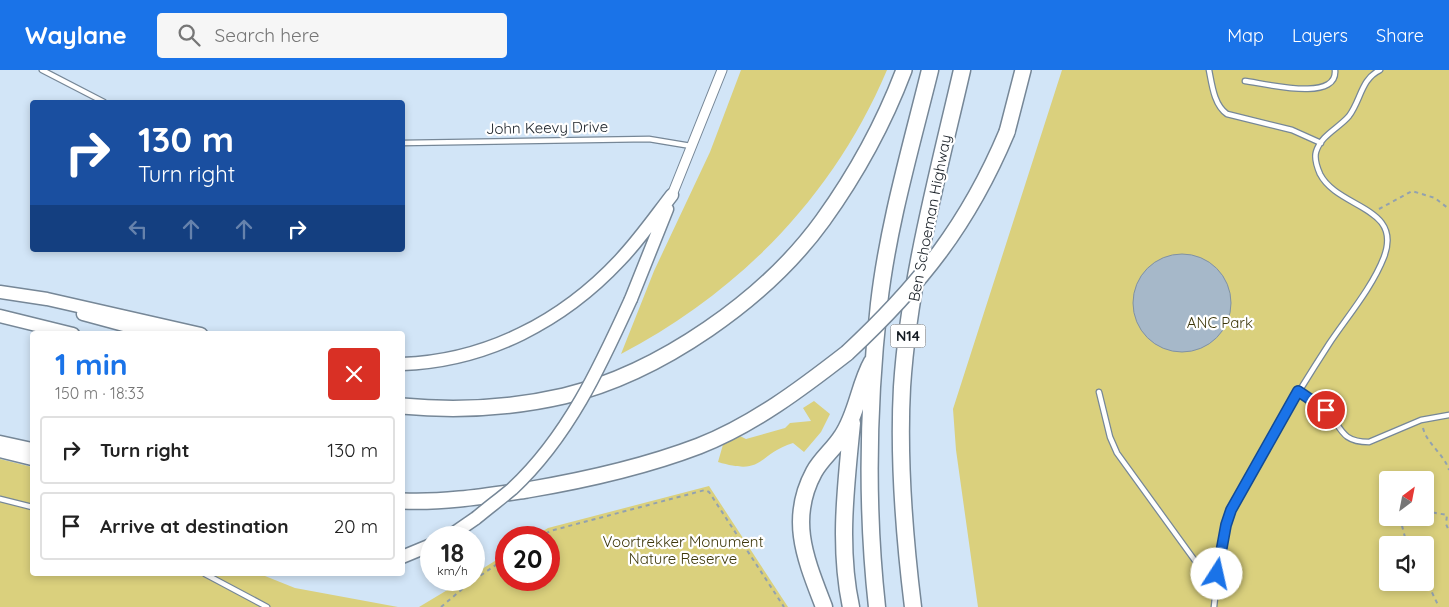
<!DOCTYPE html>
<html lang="en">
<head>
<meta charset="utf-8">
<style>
  :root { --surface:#fff; --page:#f6f6f6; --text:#222; --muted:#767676; --line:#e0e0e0; --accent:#1a73e8 }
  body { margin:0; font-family:Quicksand,sans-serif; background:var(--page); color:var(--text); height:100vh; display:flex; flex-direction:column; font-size:19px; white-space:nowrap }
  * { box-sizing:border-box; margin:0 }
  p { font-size:16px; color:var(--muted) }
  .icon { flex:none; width:28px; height:28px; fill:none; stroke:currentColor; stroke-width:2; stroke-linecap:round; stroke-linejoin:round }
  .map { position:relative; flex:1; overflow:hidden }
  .drawer { position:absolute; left:30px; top:261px; width:375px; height:245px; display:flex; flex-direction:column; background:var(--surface); border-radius:5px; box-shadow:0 2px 8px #0003 }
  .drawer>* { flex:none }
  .banner { position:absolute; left:30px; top:30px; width:375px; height:152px; border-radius:5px; box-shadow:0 2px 8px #0003; background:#1a4fa0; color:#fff; overflow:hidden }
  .needle { width:32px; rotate:32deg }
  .tools { position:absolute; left:1379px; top:401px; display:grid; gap:10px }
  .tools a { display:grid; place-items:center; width:55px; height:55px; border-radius:5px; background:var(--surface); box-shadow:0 2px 8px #0003; font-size:25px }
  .speed { position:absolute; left:420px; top:456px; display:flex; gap:10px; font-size:25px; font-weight:700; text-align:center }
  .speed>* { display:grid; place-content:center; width:65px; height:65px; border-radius:50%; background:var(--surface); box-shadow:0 2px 8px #0003; line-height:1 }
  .speed small { font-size:12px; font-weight:400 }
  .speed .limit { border:8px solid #d22; background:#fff; color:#111 }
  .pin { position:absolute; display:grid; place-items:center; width:42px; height:42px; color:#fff; margin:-21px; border:2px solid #fff; border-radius:50%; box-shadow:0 1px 5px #0007 }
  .me { position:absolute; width:55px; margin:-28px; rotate:10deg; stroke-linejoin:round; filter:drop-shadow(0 0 4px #0008) }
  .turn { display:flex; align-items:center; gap:18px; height:105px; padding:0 25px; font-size:22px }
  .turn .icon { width:65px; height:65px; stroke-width:2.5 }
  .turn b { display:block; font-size:35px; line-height:42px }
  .lanes { display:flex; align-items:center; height:48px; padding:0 25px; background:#0003; justify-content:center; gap:25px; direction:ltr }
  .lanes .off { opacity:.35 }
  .round { display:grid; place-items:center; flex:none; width:52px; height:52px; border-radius:5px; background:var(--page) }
  .overview { display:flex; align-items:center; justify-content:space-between; height:85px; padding:0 25px }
  h1 { font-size:30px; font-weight:800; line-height:38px; color:var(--accent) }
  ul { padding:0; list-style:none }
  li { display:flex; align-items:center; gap:15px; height:68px; margin:0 10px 8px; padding:0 15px; border:2px solid var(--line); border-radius:5px }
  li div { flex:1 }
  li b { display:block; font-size:19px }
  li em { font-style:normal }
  header { display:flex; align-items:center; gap:30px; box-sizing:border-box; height:70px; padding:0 25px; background:var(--accent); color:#fff }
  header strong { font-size:24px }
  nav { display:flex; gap:28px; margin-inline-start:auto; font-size:18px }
  .search { width:350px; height:45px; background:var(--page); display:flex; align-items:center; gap:12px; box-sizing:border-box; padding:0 18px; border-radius:5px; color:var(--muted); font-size:19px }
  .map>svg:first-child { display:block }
</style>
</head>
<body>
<header>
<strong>Waylane</strong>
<div class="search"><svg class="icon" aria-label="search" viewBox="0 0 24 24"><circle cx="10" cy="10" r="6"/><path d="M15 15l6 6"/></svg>Search here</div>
<nav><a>Map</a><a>Layers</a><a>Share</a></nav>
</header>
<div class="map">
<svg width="1449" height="537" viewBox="0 0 1449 537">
  <rect width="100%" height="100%" fill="#d2e5f7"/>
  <!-- green -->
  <path fill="#dad07d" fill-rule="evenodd" d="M741 0H887C834 125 741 221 621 284L654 201 710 82Z
    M1062 0H1449V537H978L956 380 953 339ZM1388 410H1425V448H1388ZM1388 475H1425V512H1388Z
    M814 331 830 344 821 362 804 382 793 373C756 385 765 406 718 392L724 371 732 362 746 369 785 358 790 353 811 351 803 338Z
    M0 389 32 397V504H260L295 518 398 537H0Z
    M709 416 788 537H419L464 510H474V504L506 484V510H549V468L533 467 548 458Z"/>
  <!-- building -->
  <path fill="#a6b8c9" stroke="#8091a2" d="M1133 233a49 49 0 1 1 98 0a49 49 0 1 1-98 0Z"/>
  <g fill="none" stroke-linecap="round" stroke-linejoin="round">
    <!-- lane casing -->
    <g stroke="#768797" stroke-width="7">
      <path id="lane" d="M42 0 104 32
        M1209 0C1212 15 1214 35 1227 44L1292 60 1321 73
        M1245 11C1263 13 1338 33 1335 0
        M402 73 649 69 691 76
        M1299 321C1308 326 1317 331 1325 338 1342 356 1339 372 1369 372L1421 350 1449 345
        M1099 322 1110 367 1117 383 1201 499 1208 504H1217
        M0 429 32 437
        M205 504 267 537
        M1214 537C1217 510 1219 481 1226 455 1232 430 1247 409 1260 387 1282 349 1305 311 1329 274 1347 247 1372 218 1384 187 1403 136 1338 139 1320 104 1317 97 1314 89 1316 82 1321 65 1339 58 1349 46 1361 30 1361 9 1380 0"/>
    </g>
    <!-- street casing -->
    <g stroke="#768797" stroke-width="11">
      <path id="street" d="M672 125 722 0"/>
    </g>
    <!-- secondary casing -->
    <g stroke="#768797" stroke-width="15">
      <path id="secondary" d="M0 222 47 229 201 264
        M631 229 667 139
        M83 244 157 264
        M0 246 73 264
        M402 294C487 291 563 251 620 190 639 170 655 147 672 125
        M0 372 32 379
        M0 381 32 389
        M447 468 476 448
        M402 487 431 475"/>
    </g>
    <!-- primary casing -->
    <g stroke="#768797" stroke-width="18">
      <path id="primary" d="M1007 62 1023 0
        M402 336C456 341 512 338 564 326 660 303 766 229 823 150 856 104 884 53 904 0
        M402 431C444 433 486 426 527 420 586 410 644 397 699 376 753 355 802 318 847 283"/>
    </g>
    <!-- highway casing -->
    <g stroke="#768797" stroke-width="19">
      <path id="highway" d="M824 537C806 490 788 450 814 402 821 389 834 379 842 366 857 344 859 315 872 292
        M851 537C838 476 846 415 852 353
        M877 537C866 437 868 333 879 234 888 155 911 77 930 0
        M913 537C904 464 898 391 902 317 909 210 938 104 962 0"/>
    </g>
    <!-- path -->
    <path stroke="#92a1af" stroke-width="2" stroke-dasharray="4 4" stroke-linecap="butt" d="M1379 139 1412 121 1435 128 1449 139
      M1423 358C1427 374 1444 384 1449 400
      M1425 441 1447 445 1446 454 1449 461
      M1400 448 1407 475
      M539 468 550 461 705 420 709 422 784 537
      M1425 508 1439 537
      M474 510 506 488
      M441 537 473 510"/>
    <!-- lane -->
    <use href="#lane" stroke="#fff" stroke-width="4.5"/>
    <!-- street -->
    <use href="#street" stroke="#fff" stroke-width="9"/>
    <!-- secondary -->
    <use href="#secondary" stroke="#fff" stroke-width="12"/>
    <!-- primary -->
    <use href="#primary" stroke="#fff" stroke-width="15"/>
    <!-- highway -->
    <use href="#highway" stroke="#fff" stroke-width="16"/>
    <!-- secondary-bridge casing -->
    <g stroke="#768797" stroke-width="15" stroke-linecap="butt">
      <path id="secondary-bridge" d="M476 448C488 438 500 429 512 419 568 367 600 297 631 229"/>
    </g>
    <!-- primary-bridge casing -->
    <g stroke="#768797" stroke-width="18" stroke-linecap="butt">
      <path id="primary-bridge" d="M847 283C920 215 968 155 1007 62"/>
    </g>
    <!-- secondary-bridge -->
    <use href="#secondary-bridge" stroke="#fff" stroke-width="12"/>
    <!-- primary-bridge -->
    <use href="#primary-bridge" stroke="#fff" stroke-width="15"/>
  </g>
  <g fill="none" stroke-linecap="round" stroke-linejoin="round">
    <!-- route casing -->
    <g stroke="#114b97" stroke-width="12">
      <path id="route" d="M1217 504 1226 455 1231 440 1298 321 1326 340"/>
    </g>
    <!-- route -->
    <use href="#route" stroke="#1a73e8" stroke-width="9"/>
  </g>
  <g text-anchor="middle" stroke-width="4.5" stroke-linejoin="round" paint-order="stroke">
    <!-- shield labels -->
    <rect fill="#fff" stroke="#5c6166" stroke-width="1" x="890.5" y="254.5" width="35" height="23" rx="4"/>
    <g font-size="14" font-weight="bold" fill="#161d24">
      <text x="908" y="271">N14</text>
    </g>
    <!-- street labels -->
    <g font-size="15" fill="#161d24" stroke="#fff">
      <text transform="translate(547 58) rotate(-1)" y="5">John Keevy Drive</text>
      <text transform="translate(930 148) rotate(-79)" y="5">Ben Schoeman Highway</text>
    </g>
    <!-- park labels -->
    <g font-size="15" fill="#3d370a" stroke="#fff">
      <text x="1220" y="258">ANC Park</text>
      <text x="683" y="477">Voortrekker Monument<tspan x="683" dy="17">Nature Reserve</tspan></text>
    </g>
  </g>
</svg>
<div class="tools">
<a><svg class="needle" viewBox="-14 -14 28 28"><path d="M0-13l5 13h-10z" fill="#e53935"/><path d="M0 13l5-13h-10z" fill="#767676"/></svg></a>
<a><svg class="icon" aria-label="sound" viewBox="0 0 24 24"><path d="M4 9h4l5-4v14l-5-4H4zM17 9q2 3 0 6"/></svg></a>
</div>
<div class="speed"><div>18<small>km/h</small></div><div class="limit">20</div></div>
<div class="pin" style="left:1326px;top:340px;background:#d93025"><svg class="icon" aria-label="arrive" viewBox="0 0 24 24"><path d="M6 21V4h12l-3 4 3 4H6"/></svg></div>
<svg class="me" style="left:1217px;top:504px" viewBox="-20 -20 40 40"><circle r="19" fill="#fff"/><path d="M0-13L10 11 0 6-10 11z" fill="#1a73e8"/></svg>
<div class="banner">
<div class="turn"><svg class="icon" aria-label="right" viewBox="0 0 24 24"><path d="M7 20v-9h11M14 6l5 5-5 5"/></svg><div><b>130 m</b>Turn right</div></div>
<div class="lanes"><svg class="icon off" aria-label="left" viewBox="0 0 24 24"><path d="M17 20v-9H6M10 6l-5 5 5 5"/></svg><svg class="icon off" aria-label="ahead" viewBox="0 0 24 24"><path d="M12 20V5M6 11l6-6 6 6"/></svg><svg class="icon off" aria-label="ahead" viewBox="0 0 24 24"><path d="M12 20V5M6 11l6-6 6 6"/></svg><svg class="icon" aria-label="right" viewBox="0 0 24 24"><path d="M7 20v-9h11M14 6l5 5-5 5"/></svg></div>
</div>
<section class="drawer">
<div class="overview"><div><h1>1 min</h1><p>150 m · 18:33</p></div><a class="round" style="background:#d93025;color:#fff"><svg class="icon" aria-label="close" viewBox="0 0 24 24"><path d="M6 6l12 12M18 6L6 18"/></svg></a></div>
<ul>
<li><svg class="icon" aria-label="right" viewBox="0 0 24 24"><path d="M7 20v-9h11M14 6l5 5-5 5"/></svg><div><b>Turn right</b></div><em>130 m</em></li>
<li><svg class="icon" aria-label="arrive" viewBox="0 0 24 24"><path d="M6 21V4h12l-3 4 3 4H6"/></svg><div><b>Arrive at destination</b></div><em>20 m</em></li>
</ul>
</section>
</div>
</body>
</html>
